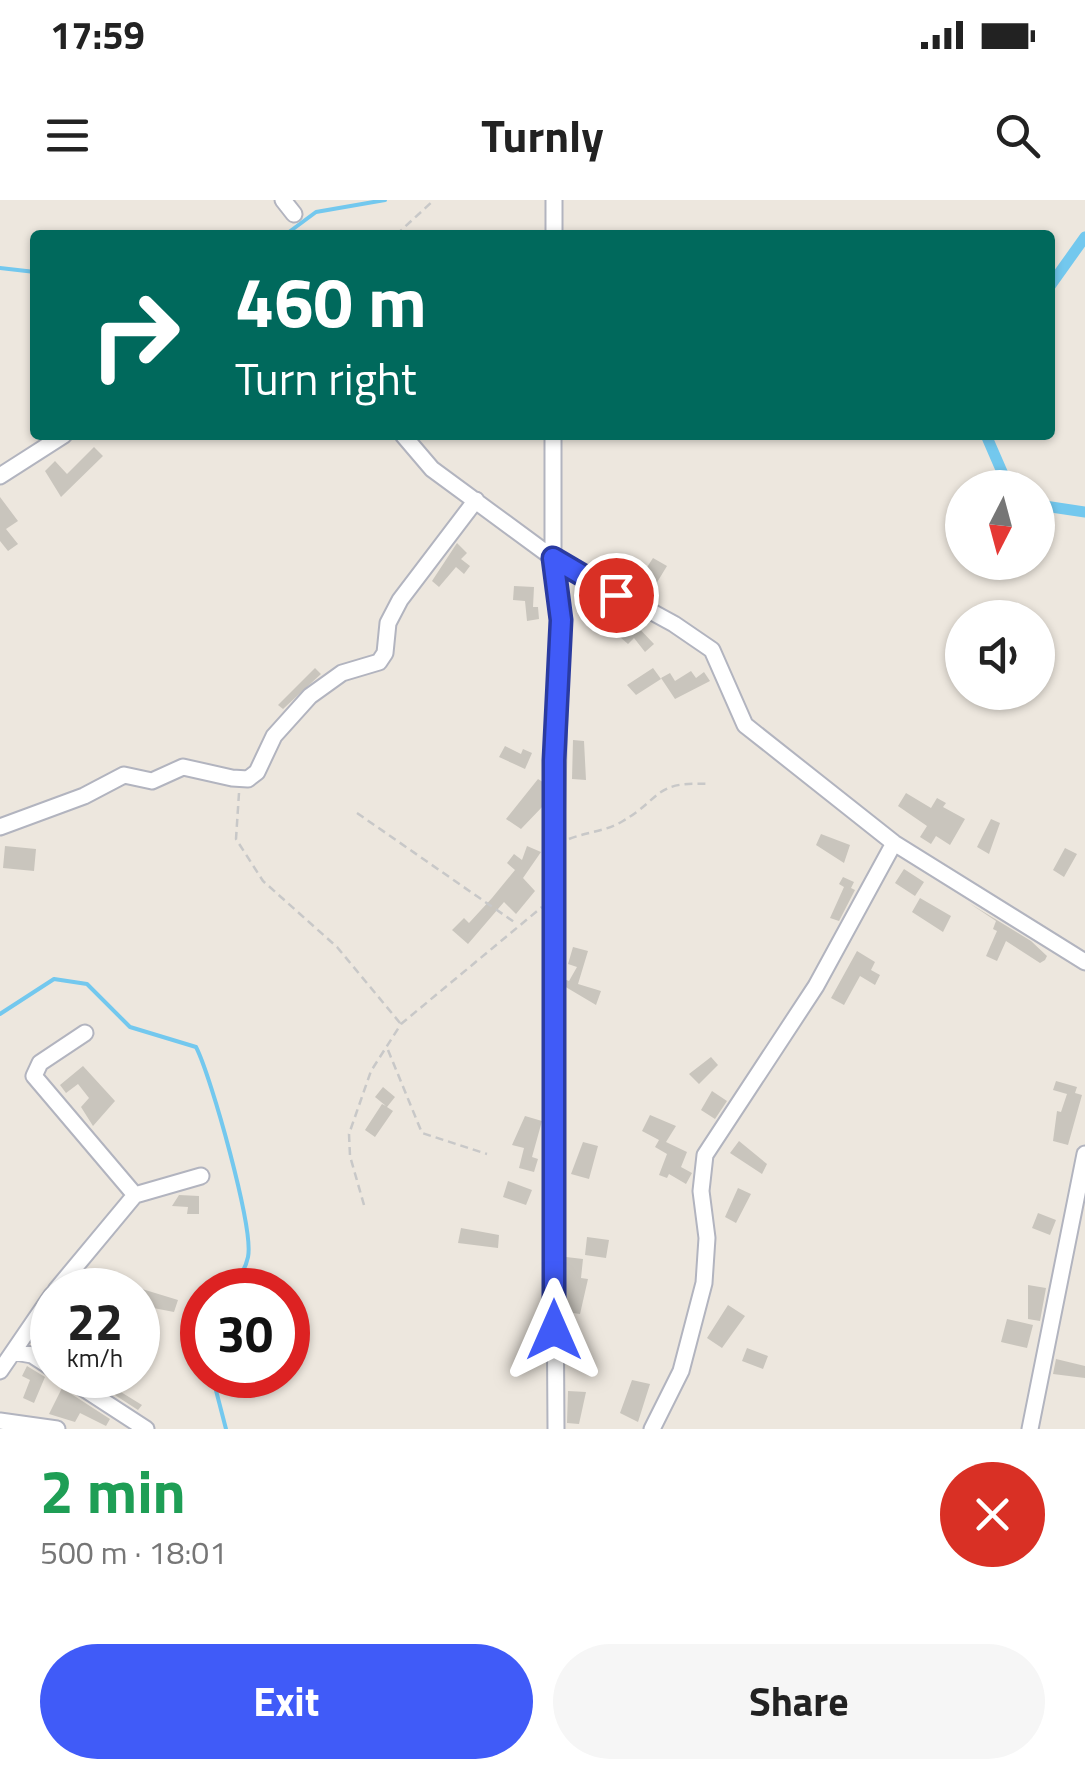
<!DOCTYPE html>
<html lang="en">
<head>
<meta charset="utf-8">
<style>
  :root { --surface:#fff; --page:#f6f6f6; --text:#222; --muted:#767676; --accent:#405bf8 }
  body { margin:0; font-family:"Titillium Web",sans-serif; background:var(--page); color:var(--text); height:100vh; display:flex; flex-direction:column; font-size:38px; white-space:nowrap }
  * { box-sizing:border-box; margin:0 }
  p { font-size:32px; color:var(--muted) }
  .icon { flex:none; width:55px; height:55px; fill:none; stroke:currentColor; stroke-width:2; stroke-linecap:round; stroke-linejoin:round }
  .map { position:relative; height:1229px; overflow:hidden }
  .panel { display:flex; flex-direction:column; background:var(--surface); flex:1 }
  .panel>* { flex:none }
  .banner { position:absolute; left:30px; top:30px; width:1025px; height:210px; border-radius:10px; box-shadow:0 2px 8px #0004; background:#00695c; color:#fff; overflow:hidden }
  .needle { width:65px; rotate:186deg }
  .fabs { position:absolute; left:945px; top:270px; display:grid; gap:20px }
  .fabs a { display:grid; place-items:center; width:110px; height:110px; border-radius:50%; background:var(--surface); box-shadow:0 2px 8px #0004; font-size:50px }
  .speed { position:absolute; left:30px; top:1068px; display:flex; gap:20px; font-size:50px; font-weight:700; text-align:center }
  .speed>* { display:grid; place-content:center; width:130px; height:130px; border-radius:50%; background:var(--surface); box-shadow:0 2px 8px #0004; line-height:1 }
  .speed small { font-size:25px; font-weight:400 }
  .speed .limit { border:15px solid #d22; background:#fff; color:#111 }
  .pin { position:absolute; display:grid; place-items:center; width:85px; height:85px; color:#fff; margin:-42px; border:5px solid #fff; border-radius:50%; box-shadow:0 2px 10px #0007 }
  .me { position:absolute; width:110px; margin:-55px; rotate:0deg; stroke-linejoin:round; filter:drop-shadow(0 0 8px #0008) }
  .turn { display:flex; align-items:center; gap:35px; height:210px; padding:0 40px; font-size:45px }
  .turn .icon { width:130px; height:130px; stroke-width:2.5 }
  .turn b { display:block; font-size:70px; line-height:85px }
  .round { display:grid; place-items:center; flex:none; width:105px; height:105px; border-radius:52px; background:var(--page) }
  .headline { display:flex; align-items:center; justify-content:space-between; height:170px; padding:0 40px }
  h1 { font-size:60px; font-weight:700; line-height:75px; color:#1e9e55 }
  .button { display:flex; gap:20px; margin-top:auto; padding:20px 40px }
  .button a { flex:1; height:115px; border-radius:60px; background:var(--accent); color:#fff; font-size:40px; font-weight:700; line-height:115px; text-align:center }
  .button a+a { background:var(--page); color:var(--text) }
  .status { display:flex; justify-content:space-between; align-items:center; height:70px; padding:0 50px; background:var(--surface); direction:ltr }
  .status svg { height:28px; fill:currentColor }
  header { display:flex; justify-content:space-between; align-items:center; height:130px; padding:0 40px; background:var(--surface); font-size:45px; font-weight:700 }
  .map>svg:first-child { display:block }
</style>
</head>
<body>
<div class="status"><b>17:59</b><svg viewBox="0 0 49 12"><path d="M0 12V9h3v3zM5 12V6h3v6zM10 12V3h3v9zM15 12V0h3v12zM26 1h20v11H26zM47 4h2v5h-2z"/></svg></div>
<header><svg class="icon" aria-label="menu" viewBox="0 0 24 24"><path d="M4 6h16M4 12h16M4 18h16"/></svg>Turnly<svg class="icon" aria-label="search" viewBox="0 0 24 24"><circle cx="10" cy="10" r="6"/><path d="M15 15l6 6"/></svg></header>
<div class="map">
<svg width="1085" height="1229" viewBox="0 0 1085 1229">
  <rect width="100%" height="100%" fill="#ede7de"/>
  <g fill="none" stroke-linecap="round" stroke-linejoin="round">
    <!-- stream -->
    <path stroke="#73c8ee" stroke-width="4" d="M285 35 316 12 385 0
      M0 68 35 72
      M0 814 54 779 87 784 130 827 196 847C211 876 254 1029 248 1057 245 1071 238 1081 228 1090
      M212 1175 226 1229"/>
    <!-- canal -->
    <path stroke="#73c8ee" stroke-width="11" d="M1050 86 1085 37
      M986 235 1009 288
      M1038 305 1085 312"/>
  </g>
  <!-- building -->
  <path fill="#c9c5bd" d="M94 247 103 256 61 297 45 271 55 261 67 274Z
    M0 297 18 321 6 329 18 344 8 351 0 341Z
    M457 343 467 353 461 359 470 366 464 374 456 367 439 387 432 381Z
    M653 358 667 366 656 384 642 375Z
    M514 386 534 387 533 407H538L539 419 527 421 525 401 513 400Z
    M633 422 654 444 645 452 634 438 628 444 620 437Z
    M315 468 321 474 283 509 278 505Z
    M653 468 661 479 636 495 627 485Z
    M691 471 696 478 704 472 710 481 675 499 661 478 670 473 675 481Z
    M573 540 584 541 586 580 572 579Z
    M505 546 521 554 523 549 532 553 525 569 499 557Z
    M538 579 546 584 544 605 521 629 506 619Z
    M906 593 931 608 937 598 946 603 943 607 965 619 950 645 936 636 931 644 920 637 927 626 898 606Z
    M991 619 1000 623 989 654 977 647Z
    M821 634 850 645 844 663 816 645Z
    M5 646 36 649 34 671 3 668Z
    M527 646 541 652 523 678 535 691 516 714 504 702 468 744 452 730 464 718 469 723 492 698 515 670 507 663 514 654 522 660Z
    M1065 648 1077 654 1064 677 1053 670Z
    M904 669 924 682 915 696 895 683Z
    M843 677 854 682 851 688 855 690 839 721 830 718 844 687 839 684Z
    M920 698 951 716 943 732 912 712Z
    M969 703 1031 741 1047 756 1045 760 1040 763 1006 741 997 761 986 756 997 731 993 729 996 721Z
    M573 747 588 751 578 784 601 791 596 805 564 786V779L569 781 577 767 568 764Z
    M857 751 875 762 871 770 880 775 875 785 860 776 844 805 831 798Z
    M711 857 718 865 699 884 689 874Z
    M83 866 115 901 93 926 81 907 89 898 78 884 66 893 60 885Z
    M1056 881 1077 887 1075 893 1082 895 1068 945 1053 941 1057 911 1061 912 1067 894 1053 890Z
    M383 887 395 897 387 907 393 911 375 937 365 930 382 904 386 906 375 897Z
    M712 891 727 901 715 919 701 910Z
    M650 915 676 926 666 942 687 952 681 967 692 973 686 984 669 974 667 978 659 975 667 954 655 947 659 940 642 931Z
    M525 916 542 921 532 957 538 959 534 972 519 968 524 948 512 945Z
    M739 941 767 964 762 974 730 953Z
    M583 942 598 946 589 979 571 974Z
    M508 981 532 990 526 1005 503 997Z
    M738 988 751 994 736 1023 725 1017Z
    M179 995 199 996V1014H187L188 1007 172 1006Z
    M1038 1013 1056 1020 1050 1035 1032 1028Z
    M461 1028 499 1035 498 1048 458 1043Z
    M587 1037 609 1040 606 1058 585 1055Z
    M566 1057 583 1059 581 1078 588 1079 580 1114 566 1112Z
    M1028 1085 1046 1088 1040 1121 1028 1119Z
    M142 1089 178 1100 174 1112 138 1105Z
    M728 1105 745 1116 722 1148 707 1138Z
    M1007 1119 1033 1125 1027 1148 1001 1142Z
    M747 1148 768 1156 763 1169 742 1161Z
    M1056 1159 1085 1166V1178L1053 1174Z
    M27 1166 45 1177 34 1203 23 1198 30 1180 22 1176Z
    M84 1175H103L111 1186 142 1205 138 1210Z
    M632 1180 650 1184 638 1222 620 1213Z
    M62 1188 110 1219 106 1226 80 1213 75 1222 49 1214Z
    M568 1191 586 1192 579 1224 567 1223Z"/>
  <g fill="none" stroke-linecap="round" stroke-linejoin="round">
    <!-- minor casing -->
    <g stroke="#b2b4bf" stroke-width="19">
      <path id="minor" d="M283 0 294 14
        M554 35V0
        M403 235 432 269 553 358V235
        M0 276 64 235
        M0 627 84 596 124 575 152 581 183 567 232 578 248 579 257 572 274 536 310 496 342 473 379 462 385 453 388 423 400 400 476 300
        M85 833 40 863 34 876 135 995
        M56 1090 135 995 201 976
        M15 1152 32 1155 52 1168
        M0 1171 52 1095
        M63 1175 146 1229
        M0 1221 57 1229
        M556 1229 553 761 561 420 553 358 674 424 712 450 745 525 894 643 1085 762
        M652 1229 681 1171 704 1083 707 1038 701 991 705 955 816 786 894 643
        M1030 1229 1085 954"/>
    </g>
    <!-- path -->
    <path stroke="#c8c8c8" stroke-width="2.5" stroke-dasharray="8 5" stroke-linecap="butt" d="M396 35 434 0
      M239 593 236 639 263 681 337 747 400 823
      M357 613 517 724
      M569 639C587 632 607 631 623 621 662 598 654 581 708 584
      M388 850 422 933 487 954
      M364 1005 350 956 349 934 371 871 401 824 542 707"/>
    <!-- minor -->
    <use href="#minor" stroke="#fff" stroke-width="15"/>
  </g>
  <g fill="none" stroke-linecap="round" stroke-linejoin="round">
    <!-- route casing -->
    <g stroke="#2a3ba1" stroke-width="25">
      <path id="route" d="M554 1130V560L561 420 553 358 616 395"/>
    </g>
    <!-- route -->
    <use href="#route" stroke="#405bf8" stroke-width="18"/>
  </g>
</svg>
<div class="fabs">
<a><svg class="needle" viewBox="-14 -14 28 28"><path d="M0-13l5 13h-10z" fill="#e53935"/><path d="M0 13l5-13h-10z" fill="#767676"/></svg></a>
<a><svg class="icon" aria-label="sound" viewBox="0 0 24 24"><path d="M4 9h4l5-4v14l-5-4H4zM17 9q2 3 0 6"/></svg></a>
</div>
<div class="speed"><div>22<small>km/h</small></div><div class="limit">30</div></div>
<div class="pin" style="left:616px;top:395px;background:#d93025"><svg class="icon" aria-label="arrive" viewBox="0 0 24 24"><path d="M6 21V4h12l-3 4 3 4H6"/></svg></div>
<svg class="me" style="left:554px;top:1130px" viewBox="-20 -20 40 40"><path d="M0-17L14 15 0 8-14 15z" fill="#405bf8" stroke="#fff" stroke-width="4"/></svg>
<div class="banner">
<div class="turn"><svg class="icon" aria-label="right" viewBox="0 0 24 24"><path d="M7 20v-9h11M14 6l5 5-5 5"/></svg><div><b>460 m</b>Turn right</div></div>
</div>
</div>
<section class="panel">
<div class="headline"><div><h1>2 min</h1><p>500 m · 18:01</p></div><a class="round" style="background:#d93025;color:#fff"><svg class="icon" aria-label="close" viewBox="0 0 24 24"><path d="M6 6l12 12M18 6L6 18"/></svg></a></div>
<div class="button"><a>Exit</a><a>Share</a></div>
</section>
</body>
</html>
